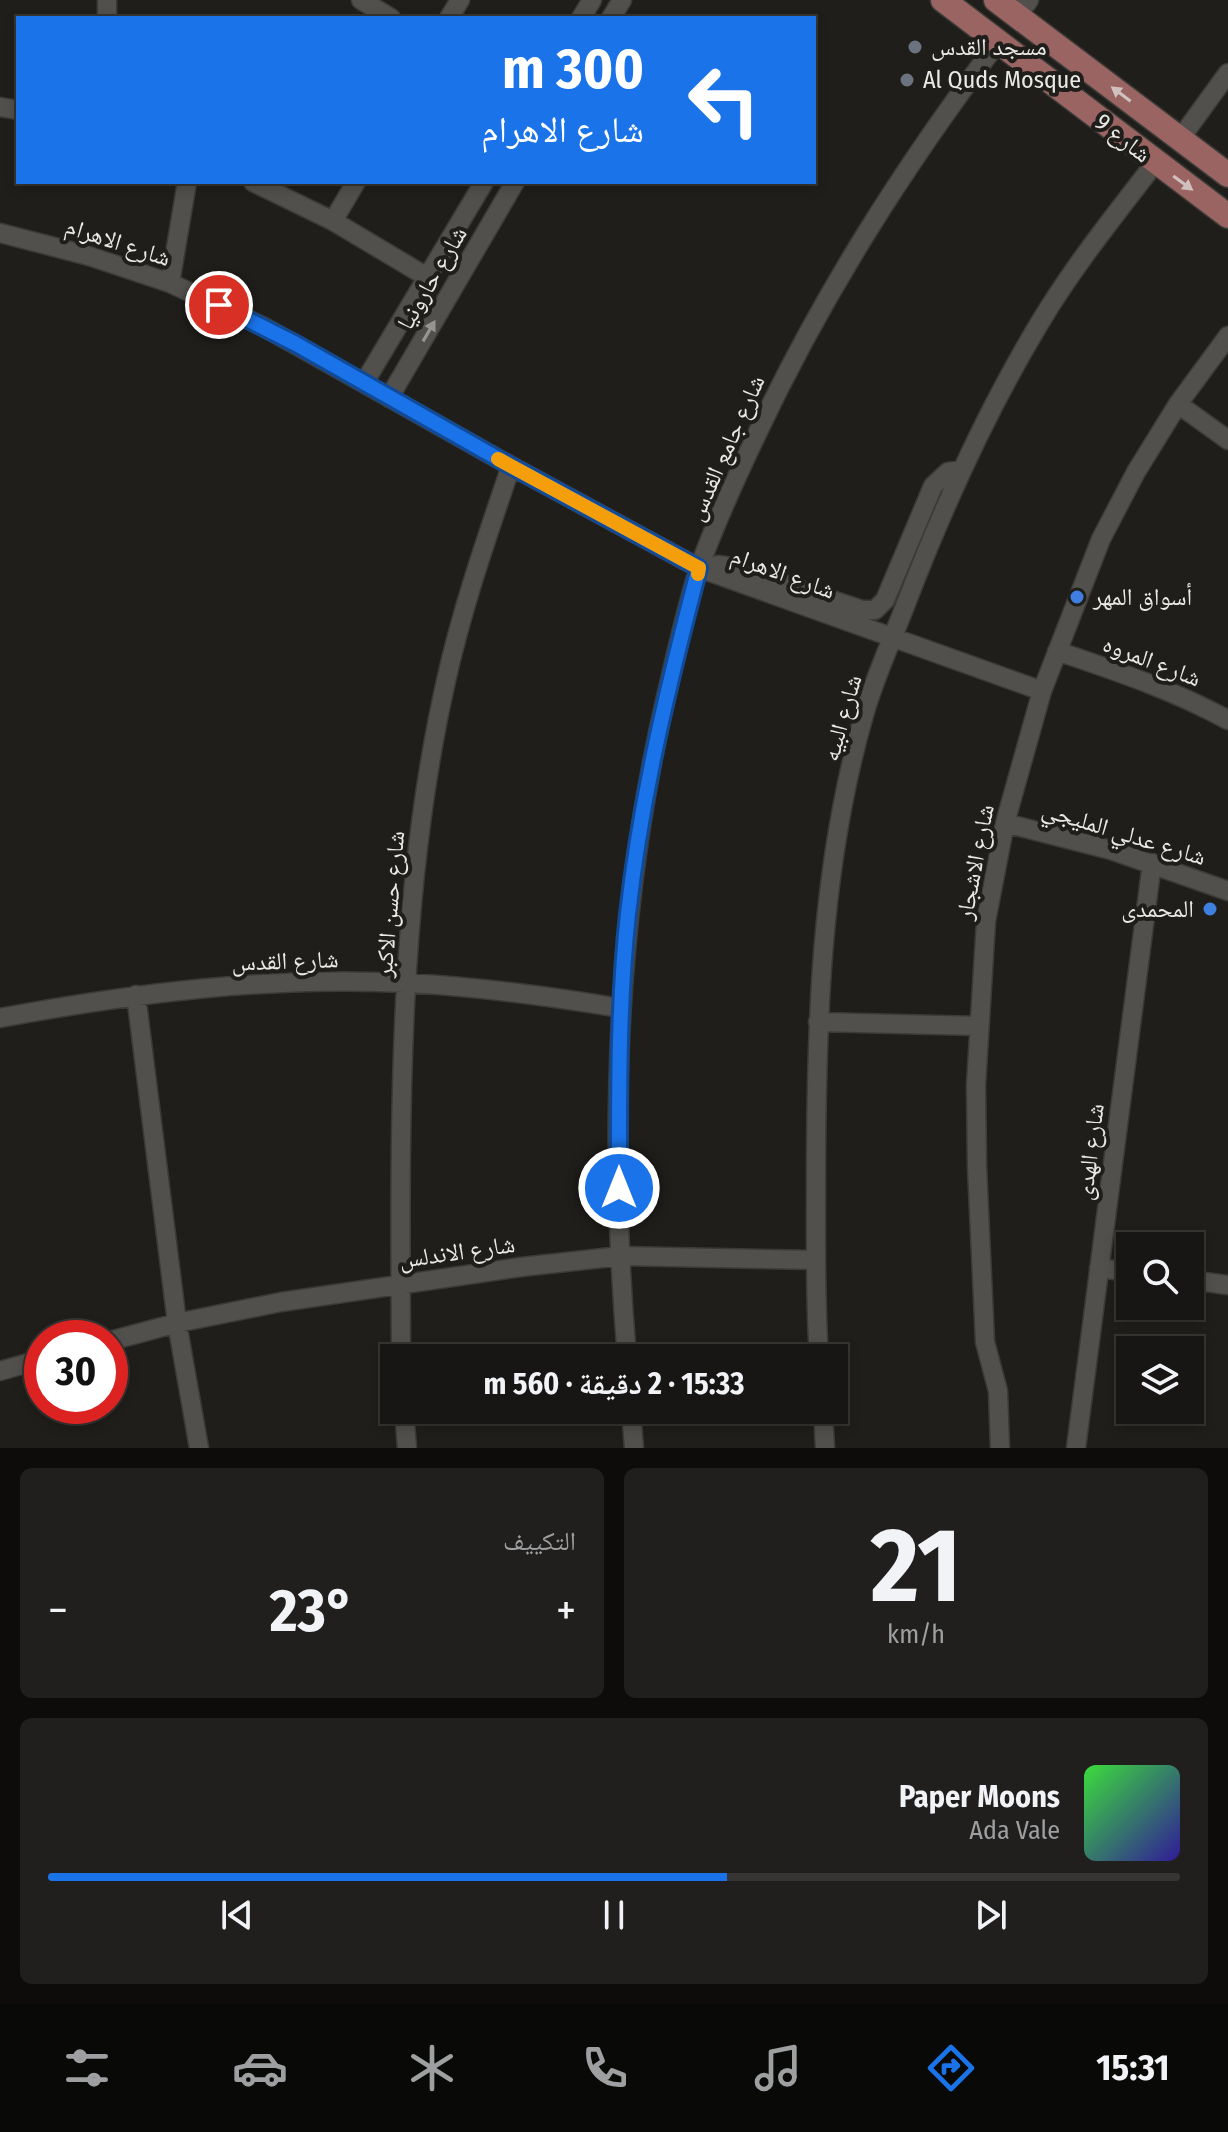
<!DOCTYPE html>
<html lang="ar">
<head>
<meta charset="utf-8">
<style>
  body { margin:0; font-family:"Fira Sans Condensed","Noto Naskh Arabic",sans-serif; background:#201f1d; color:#f1f3f6; direction:rtl; height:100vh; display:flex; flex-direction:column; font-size:30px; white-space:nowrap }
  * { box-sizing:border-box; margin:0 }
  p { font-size:26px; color:#9e9fa0 }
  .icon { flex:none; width:44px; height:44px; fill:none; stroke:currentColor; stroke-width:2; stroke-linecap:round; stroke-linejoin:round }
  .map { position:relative; height:1448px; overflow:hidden; direction:ltr }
  .side { display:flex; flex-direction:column; gap:20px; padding:20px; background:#0d0c0b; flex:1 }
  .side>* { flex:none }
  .guide { position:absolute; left:16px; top:16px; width:800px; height:168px; border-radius:0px; box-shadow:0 4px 12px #0003,0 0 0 2px #363534; direction:rtl; background:#1a73e8; color:#fff; overflow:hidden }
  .controls { position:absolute; left:1116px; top:1232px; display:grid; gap:16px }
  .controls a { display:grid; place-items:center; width:88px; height:88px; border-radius:0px; background:#171614; box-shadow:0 4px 12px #0003,0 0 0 2px #363534; font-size:40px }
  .speed { position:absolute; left:24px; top:1320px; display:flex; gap:16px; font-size:40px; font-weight:700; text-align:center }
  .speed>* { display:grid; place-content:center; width:104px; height:104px; border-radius:50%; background:#171614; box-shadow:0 4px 12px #0003,0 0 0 2px #363534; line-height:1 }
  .speed .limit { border:12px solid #d22; background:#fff; color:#111 }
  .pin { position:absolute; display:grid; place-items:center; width:68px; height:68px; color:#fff; margin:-34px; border:4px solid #fff; border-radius:50%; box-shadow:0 2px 8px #0007 }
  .me { position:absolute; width:88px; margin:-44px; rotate:0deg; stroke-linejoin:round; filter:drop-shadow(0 0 6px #0008) }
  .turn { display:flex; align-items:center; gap:28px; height:168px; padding:0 40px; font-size:36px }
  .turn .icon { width:104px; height:104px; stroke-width:2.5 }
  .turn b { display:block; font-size:56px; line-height:68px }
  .big { font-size:60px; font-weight:700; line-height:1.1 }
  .side .card { flex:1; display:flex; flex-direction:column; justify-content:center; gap:12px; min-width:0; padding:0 28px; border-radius:12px; background:#201f1d }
  .side .dial { align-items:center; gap:0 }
  .dial b { font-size:104px; line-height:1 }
  .song { display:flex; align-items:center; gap:24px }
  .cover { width:96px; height:96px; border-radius:12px; background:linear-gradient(135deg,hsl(120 70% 55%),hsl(250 70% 35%)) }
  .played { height:8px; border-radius:4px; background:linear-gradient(90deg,#1a73e8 60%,#363534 60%) }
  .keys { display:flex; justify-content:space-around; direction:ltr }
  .heat { display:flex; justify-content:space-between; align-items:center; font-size:44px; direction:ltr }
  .side .tiles { flex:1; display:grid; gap:20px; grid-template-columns:1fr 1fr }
  .card:last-child { grid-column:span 2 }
  .trip { position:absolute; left:380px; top:1344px; width:468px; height:80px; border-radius:0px; background:#171614; box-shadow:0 4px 12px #0003,0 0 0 2px #363534; font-weight:700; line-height:80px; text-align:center; direction:rtl }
  .tabs { display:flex; height:128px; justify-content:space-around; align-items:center; background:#090908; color:#9e9fa0 }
  .tabs .icon { width:56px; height:56px }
  .tabs .active { color:#1a73e8 }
  .tabs b { font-size:36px; color:#f1f3f6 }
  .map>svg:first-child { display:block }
</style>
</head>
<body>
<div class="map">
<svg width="1228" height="1448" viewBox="0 0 1228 1448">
  <rect width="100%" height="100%" fill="#1f1e1b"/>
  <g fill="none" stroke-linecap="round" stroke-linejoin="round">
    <defs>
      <path id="minor" d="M 107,0 L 107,18
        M 361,0 L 391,18
        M 1017,16 L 1029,0
        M 449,18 L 460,0
        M 581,18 L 592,0
        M 611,18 L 622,0
        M 0,107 L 18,110
        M 1180,139 L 1228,73
        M 253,182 L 333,221 L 427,277
        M 333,221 L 356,182
        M 0,233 L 89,256 L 170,283 L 264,327 L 511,466 L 699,568 L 1042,691
        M 170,283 L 187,182
        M 364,383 L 484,182
        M 389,398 L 515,182
        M 1178,404 L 1228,440
        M 718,565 L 733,567 L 862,610 L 875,610 L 885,600 L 933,486 L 948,472 L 962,470
        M 1057,651 C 1116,671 1173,690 1228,720
        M 1005,823 L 1111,850 L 1228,891
        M 136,995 L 177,1323 L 199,1448
        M 0,1018 C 134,993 271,976 407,983 C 479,987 549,996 620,1008
        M 818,1022 L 979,1026
        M 1099,1268 L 1130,1272
        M 1190,1280 L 1228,1285
        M 110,1341 L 177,1323 L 281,1302 L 521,1267 L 621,1256 L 816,1260
        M 401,1358 C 400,1133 396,902 446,681 C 462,608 487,537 511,466
        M 627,1358 C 608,1133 616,904 669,684 C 678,646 687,605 699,568 C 715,524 735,480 755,438 C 822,295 903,168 998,42
        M 819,1358 C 815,1300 816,1243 816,1185 C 816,1027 820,868 864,715 C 875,676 893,638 907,601 C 944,505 986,412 1039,324 C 1073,267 1115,215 1155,163
        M 0,1371 L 42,1359
        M 404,1410 L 407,1448
        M 631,1410 L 634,1448
        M 823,1410 L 825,1448
        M 1000,1448 L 998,1391 L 985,1342 L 977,1167 L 976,1085 L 986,921 L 1005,823 L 1042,691 L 1101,539 L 1136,472 L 1178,404 L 1228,336
        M 1076,1448 L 1152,863"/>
      <path id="major" d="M 943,0 L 1228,216
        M 996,0 L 1228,175"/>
    </defs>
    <!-- minor casing -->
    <use href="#minor" stroke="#3a3a37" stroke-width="21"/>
    <!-- major casing -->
    <use href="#major" stroke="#3a3a37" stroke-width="27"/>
    <!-- minor -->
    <use href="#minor" stroke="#51504c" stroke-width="18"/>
    <!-- major -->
    <use href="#major" stroke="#9a6462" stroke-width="24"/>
  </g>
  <!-- one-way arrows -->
  <defs><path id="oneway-solid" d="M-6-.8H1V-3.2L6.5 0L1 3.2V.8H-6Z" transform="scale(2)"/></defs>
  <g fill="#d1c1be">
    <use href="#oneway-solid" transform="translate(1121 94) rotate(-143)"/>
    <use href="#oneway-solid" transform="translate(1183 183) rotate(36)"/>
  </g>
  <use fill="#959591" href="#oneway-solid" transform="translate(429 331) rotate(-60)"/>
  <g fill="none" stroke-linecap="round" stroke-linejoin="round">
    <defs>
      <path id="route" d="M 219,305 L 296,344 L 511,466 L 699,568 C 669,682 641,796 628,914 C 618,1005 619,1097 619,1188"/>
    </defs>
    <!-- route casing -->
    <use href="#route" stroke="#114b97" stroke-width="20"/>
    <!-- route -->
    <use href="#route" stroke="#1a73e8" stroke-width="14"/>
    <!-- slow -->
    <path stroke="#f59e0b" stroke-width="14" d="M 498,459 L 699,568 L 698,574"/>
  </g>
  <!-- markers -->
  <g fill="#6b7280" stroke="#1f1e1b" stroke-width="3">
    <circle cx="915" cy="47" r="8"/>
    <circle cx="907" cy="80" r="8"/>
  </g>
  <g fill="#3f7fe0" stroke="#1f1e1b" stroke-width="3">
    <circle cx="1077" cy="597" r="8"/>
    <circle cx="1210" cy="909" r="8"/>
  </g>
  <g text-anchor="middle" stroke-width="8" stroke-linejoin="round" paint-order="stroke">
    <!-- poi labels -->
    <g font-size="24" fill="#e9e9e6" stroke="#1f1e1b" text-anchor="start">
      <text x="931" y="55">مسجد القدس</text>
      <text x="923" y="88">Al Quds Mosque</text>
      <text x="1093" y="605">أسواق المهر</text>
      <text x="1194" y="917" text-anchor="end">المحمدى</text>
    </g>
    <!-- street labels -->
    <g font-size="24" fill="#e9e9e6" stroke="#1f1e1b">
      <text transform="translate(1123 138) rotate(38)" y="8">شارع 9</text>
      <text transform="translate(118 242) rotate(18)" y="8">شارع الاهرام</text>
      <text transform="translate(432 278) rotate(-60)" y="8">شارع حارونيا</text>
      <text transform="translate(726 448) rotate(-66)" y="8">شارع جامع القدس</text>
      <text transform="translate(783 573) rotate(20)" y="8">شارع الاهرام</text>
      <text transform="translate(1152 661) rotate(21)" y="8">شارع المروه</text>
      <text transform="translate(842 718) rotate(-74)" y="8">شارع البيه</text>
      <text transform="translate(1124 833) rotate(17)" y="8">شارع عدلي المليجي</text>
      <text transform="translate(975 862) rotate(-79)" y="8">شارع الاشجار</text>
      <text transform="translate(390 904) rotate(-85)" y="8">شارع حسن الاكبر</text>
      <text transform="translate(285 961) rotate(-2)" y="8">شارع القدس</text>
      <text transform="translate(1090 1152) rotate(-83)" y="8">شارع الهدى</text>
      <text transform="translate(457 1252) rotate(-8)" y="8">شارع الاندلس</text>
    </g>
  </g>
</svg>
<div class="controls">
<a><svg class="icon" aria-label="search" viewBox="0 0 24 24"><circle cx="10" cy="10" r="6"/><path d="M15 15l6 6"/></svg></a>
<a><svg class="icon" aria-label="layers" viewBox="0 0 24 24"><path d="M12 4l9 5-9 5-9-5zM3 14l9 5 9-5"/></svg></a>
</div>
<div class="speed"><div class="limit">30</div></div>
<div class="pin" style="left:219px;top:305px;background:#d93025"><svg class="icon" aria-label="arrive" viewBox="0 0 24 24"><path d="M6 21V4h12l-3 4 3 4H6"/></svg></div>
<svg class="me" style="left:619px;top:1188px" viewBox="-20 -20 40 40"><circle r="17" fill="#1a73e8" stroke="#fff" stroke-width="3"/><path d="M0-11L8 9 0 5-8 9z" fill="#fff"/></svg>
<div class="trip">15:33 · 2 دقيقة · 560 m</div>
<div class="guide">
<div class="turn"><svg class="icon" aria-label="left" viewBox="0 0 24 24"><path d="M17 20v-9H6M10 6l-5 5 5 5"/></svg><div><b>300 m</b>شارع الاهرام</div></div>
</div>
</div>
<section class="side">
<div class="tiles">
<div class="card dial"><b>21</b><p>km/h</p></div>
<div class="card"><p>التكييف</p>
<div class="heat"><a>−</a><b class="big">23°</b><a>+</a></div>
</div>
<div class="card">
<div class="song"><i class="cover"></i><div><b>Paper Moons</b><p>Ada Vale</p></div></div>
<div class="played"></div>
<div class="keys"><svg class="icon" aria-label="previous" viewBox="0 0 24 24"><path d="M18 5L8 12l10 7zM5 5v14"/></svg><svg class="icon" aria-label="pause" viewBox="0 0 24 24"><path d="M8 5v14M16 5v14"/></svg><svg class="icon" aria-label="next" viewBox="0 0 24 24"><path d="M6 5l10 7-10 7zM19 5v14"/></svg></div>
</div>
</div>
</section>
<nav class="tabs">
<b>15:31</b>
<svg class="icon active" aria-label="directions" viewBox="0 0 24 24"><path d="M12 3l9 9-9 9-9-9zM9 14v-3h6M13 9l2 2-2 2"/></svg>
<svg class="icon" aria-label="music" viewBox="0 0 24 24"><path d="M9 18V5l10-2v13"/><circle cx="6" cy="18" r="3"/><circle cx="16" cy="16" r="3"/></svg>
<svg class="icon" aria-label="phone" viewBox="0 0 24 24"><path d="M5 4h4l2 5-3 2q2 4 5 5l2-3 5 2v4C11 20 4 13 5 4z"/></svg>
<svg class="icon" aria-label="climate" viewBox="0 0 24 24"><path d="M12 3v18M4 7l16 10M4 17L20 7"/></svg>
<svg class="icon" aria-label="car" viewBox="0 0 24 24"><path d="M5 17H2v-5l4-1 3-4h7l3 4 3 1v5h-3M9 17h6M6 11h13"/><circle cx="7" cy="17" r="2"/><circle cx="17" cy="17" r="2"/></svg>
<svg class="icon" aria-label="filters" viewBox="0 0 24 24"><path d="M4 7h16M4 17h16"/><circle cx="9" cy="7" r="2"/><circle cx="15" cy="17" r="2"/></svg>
</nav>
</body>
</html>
